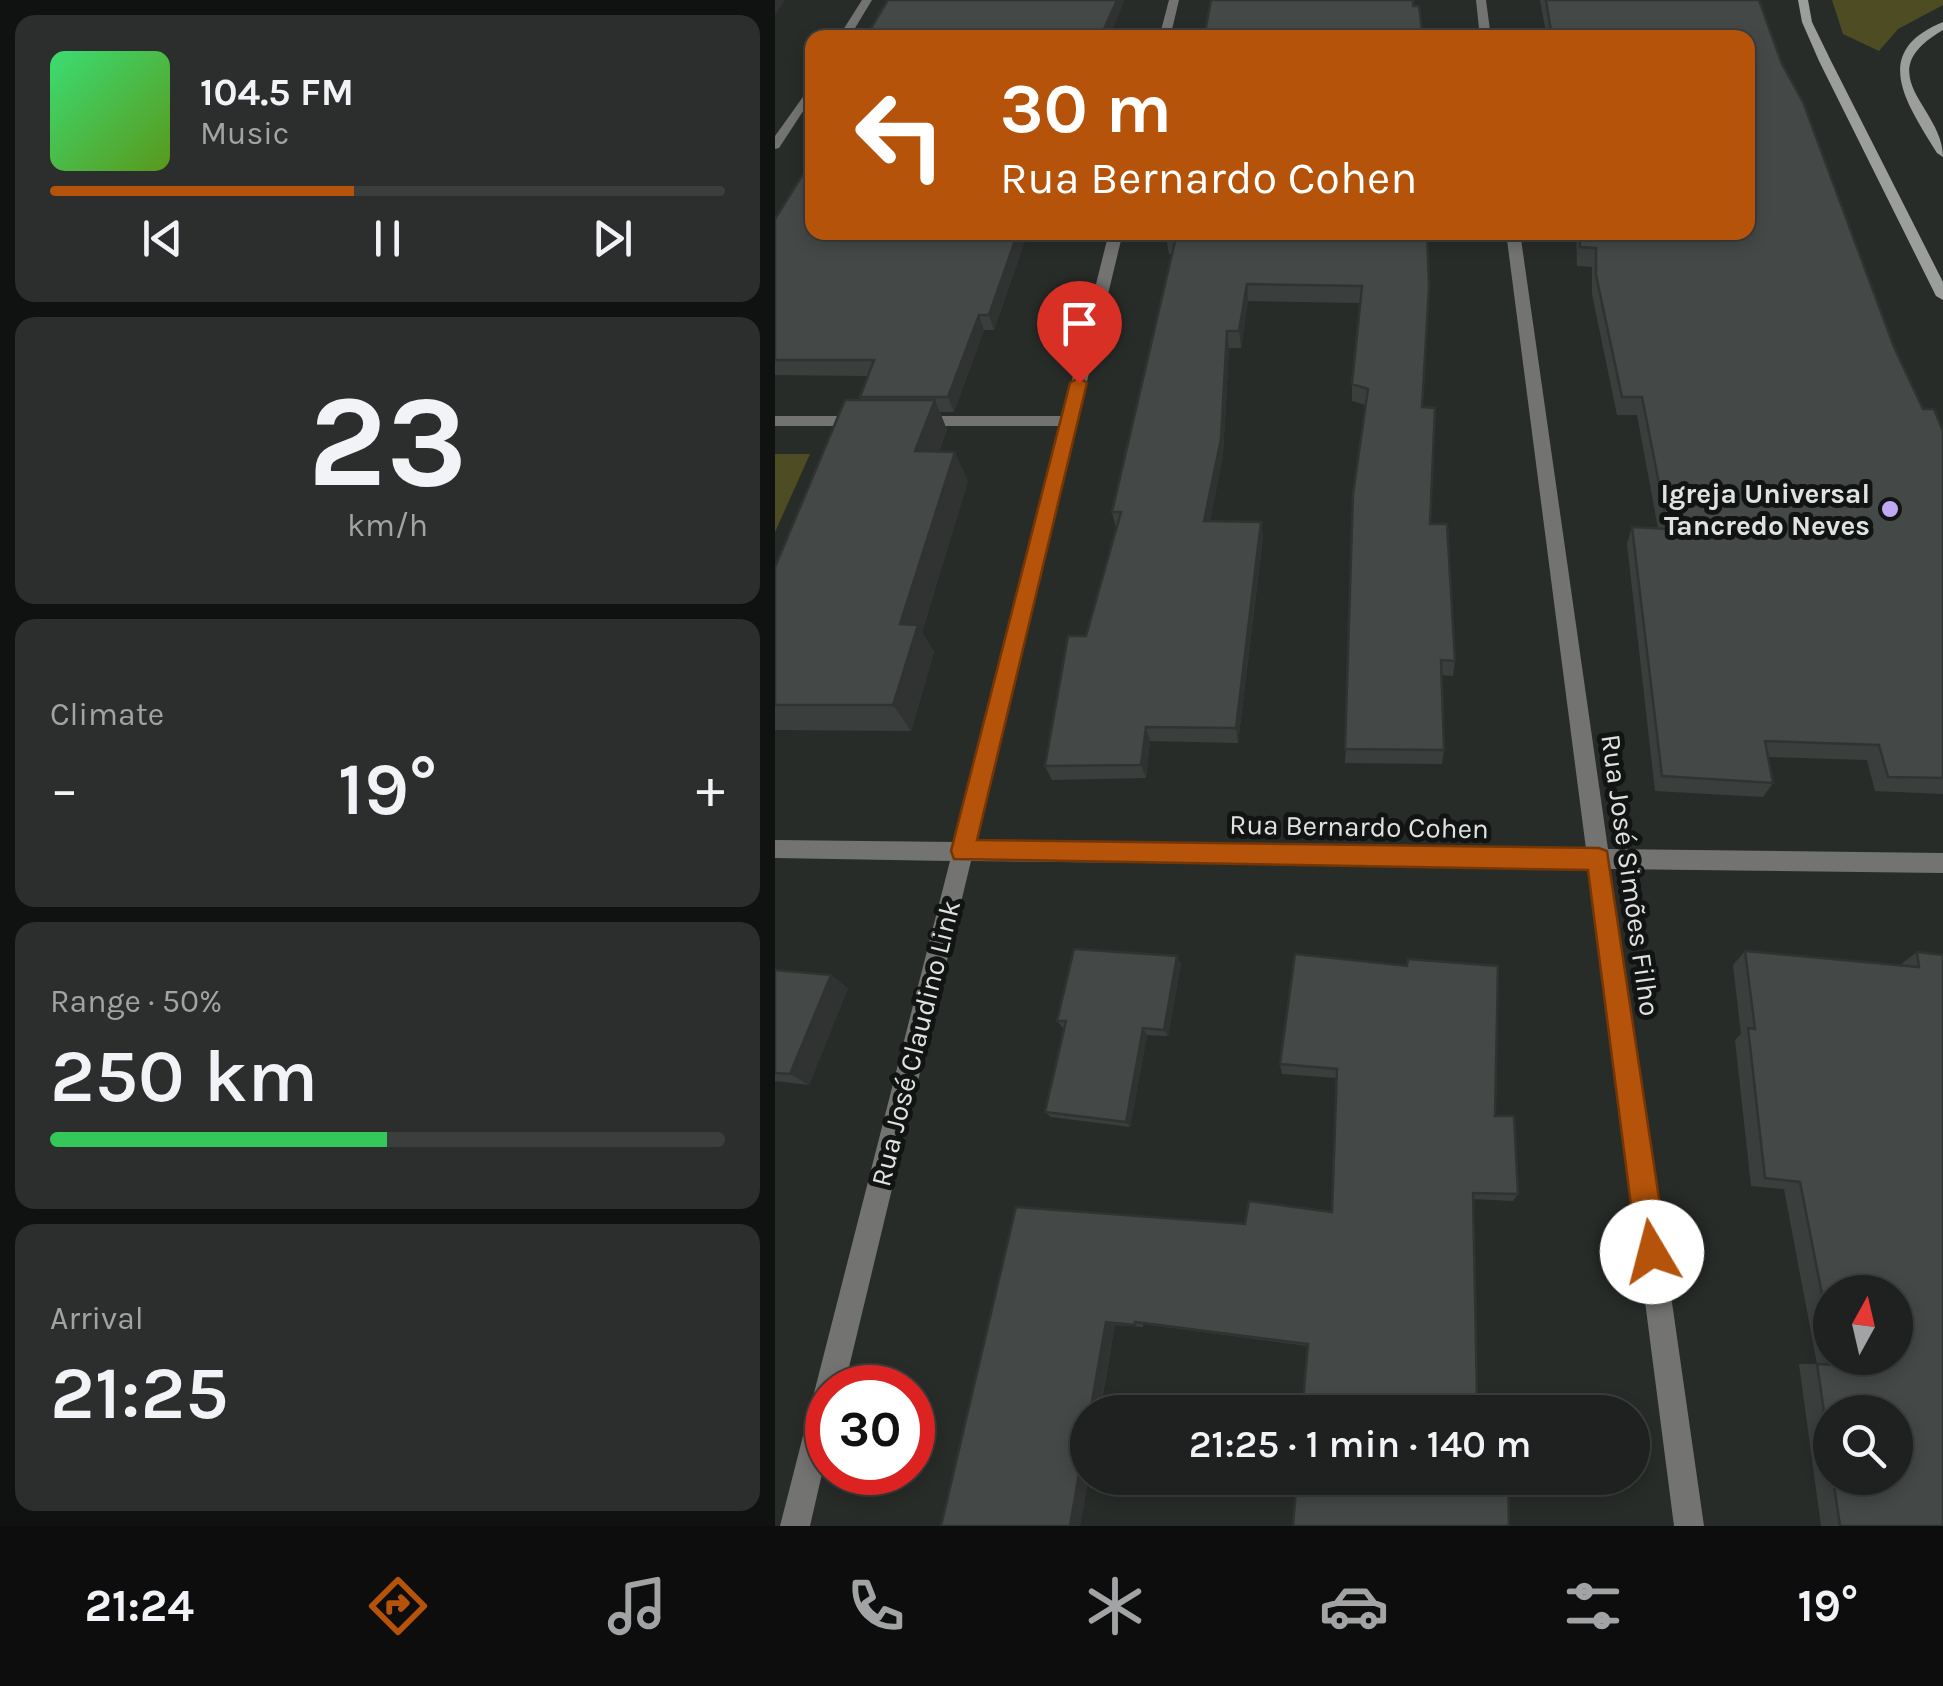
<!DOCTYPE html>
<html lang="en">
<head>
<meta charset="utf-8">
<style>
  body { margin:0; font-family:Karla,sans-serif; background:#2b2e2c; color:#f1f3f6; height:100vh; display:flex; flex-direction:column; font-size:38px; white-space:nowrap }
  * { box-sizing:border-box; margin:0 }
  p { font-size:32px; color:#a1a3a4 }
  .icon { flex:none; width:55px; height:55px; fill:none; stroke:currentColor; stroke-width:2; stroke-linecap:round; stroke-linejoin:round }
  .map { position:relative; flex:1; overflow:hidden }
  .drawer { display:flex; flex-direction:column; gap:15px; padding:15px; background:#101211; width:775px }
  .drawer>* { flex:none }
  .top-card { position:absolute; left:30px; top:30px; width:950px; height:210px; border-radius:20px; box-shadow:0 5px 15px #0003,0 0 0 2px #3c3e3d; background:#b45309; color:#fff; overflow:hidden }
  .needle { width:65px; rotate:8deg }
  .buttons { position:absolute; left:1038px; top:1275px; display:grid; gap:20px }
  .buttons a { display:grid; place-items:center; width:100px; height:100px; border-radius:50%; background:#1e211f; box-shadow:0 5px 15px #0003,0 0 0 2px #3c3e3d; font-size:50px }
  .speed { position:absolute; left:30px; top:1365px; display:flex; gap:20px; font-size:50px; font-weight:700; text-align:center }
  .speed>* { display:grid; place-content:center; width:130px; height:130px; border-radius:50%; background:#1e211f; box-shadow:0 5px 15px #0003,0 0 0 2px #3c3e3d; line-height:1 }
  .speed .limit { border:15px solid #d22; background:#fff; color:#111 }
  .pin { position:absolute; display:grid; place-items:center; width:85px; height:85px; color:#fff; margin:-102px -42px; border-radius:50% 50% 50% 0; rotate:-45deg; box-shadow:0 0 10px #0007 }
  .pin .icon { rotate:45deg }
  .me { position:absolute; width:110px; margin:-55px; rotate:352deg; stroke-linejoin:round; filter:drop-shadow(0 0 8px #0008) }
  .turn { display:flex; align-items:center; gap:35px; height:210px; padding:0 30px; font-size:45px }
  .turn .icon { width:130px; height:130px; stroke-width:2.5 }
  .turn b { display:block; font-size:70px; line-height:85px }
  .big { font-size:75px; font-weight:600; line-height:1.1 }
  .drawer .widget { flex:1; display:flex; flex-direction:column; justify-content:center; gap:15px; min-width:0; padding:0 35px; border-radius:20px; background:#2b2e2c }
  .drawer .dial { align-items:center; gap:0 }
  .dial b { font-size:130px; line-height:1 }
  .song { display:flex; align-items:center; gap:30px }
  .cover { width:120px; height:120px; border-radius:15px; background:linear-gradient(135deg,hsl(140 70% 55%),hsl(90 70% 35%)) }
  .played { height:10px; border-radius:5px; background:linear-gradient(90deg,#b45309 45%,#3c3e3d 45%) }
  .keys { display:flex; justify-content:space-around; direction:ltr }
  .heat { display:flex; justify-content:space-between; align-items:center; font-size:55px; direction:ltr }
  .charge { height:15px; border-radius:8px; background:linear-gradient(90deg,#34c759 50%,#3c3e3d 0) }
  .trip { position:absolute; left:295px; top:1395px; width:580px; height:100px; border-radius:50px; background:#1e211f; box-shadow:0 5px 15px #0003,0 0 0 2px #3c3e3d; font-weight:600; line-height:100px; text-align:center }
  .dock { display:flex; height:160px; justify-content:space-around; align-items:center; background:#0c0d0c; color:#a1a3a4 }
  .dock .icon { width:70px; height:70px }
  .dock .selected { color:#b45309 }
  .dock b { font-size:45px; color:#f1f3f6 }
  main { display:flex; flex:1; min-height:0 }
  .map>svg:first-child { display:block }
</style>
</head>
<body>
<main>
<section class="drawer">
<div class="widget">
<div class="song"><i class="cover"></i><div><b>104.5 FM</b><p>Music</p></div></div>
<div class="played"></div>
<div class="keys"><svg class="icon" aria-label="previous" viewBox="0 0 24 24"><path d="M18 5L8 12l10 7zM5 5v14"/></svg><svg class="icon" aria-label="pause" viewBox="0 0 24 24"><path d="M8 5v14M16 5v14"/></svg><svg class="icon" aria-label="next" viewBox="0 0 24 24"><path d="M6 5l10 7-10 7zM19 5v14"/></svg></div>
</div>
<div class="widget dial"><b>23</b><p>km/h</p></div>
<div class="widget"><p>Climate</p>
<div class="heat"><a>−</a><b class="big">19°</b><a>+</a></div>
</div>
<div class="widget"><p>Range · 50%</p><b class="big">250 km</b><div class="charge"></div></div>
<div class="widget"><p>Arrival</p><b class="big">21:25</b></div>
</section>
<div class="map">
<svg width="1168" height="1526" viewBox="0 0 1168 1526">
  <rect width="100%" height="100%" fill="#282c29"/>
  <!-- green -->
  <path fill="#4e4c22" d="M 1057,0 L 1168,0 L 1168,5 L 1123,29 L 1104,51 L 1068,34 Z
    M 0,454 L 35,454 L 0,532 Z"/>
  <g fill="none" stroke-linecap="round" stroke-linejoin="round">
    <!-- street -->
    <path fill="#737472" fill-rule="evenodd" d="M 87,0 L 97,0 L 74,38 L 63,38 Z
      M 394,0 L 404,0 L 395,38 L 384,38 Z
      M 701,0 L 711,0 L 716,38 L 705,38 Z
      M 38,83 L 38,96 L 4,148 L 0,149 L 0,136 Z
      M 334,232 L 348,232 L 201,842 L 811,849 L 731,232 L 745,232 L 833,849 L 1168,853 L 1168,873 L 835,869 L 929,1526 L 899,1526 L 814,868 L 196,861 L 69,1388 L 52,1388 L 52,1452 L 35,1526 L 5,1526 L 175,861 L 0,858 L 0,840 L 180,842 L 285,426 L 141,426 L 133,421 L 141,416 L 288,416 Z
      M 0,416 L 87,416 L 95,421 L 87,426 L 0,426 Z"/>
    <!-- secondary -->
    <path fill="#9c9e9b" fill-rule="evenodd" d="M 1023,0 L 1033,0 L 1037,22 L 1056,61 L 1168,282 L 1168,300 L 1161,296 L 1044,61 L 1027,22 Z
      M 1168,22 L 1168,30 C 1092,74 1168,107 1168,157 L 1162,153 C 1132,104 1094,52 1168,22 Z"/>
  </g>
  <!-- wall -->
  <path fill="#3a3f3e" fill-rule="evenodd" d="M 765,0 L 984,0 L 1007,64 L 1119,347 L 1148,409 L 1168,431 L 1168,794 L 1100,791 L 1092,760 L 993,757 L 998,783 L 988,797 L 880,791 L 852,544 L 857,527 L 883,528 L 862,415 L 842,415 L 817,294 L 817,267 L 802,266 L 801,232 L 972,232 L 972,38 L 772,38 Z
    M 0,219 L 38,232 L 253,232 L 219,330 L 209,330 L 179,412 L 165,412 L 172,430 L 164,451 L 193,481 L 147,632 L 159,652 L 136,731 L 0,730 L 0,567 L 86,400 L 85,397 L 93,376 L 0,375 Z
    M 652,232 L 647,407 L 655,524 L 680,661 L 678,676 L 667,675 L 669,750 L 667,764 L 570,763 L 591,405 L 577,401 L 577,384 L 585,303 L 473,301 L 466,348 L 454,348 L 448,455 L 435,521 L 486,522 L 488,538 L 463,743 L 375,741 L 371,778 L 277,780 L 270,766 L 311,636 L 341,528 L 337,512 L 397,254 L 394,254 L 391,237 Z
    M 970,951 L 1125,965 L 1142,952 L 1168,955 L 1168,1526 L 1046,1526 L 1024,1364 L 1042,1364 L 1009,1189 L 976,1186 L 960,1040 L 966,1034 L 958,965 ZM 1055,1292 L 1120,1358 L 1055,1358 ZM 1055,1412 L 1120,1478 L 1055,1478 Z
    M 520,954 L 720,1116 L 743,1194 L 738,1201 L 698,1199 L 702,1398 L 733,1412 L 533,1346 L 368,1324 L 368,1327 L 340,1325 L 305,1526 L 166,1526 L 241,1207 L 470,1224 L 557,1212 L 562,1078 L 507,1074 L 505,1064 Z
    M 406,963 L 393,1036 L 372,1035 L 355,1127 L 276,1117 L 270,1112 L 289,1027 L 287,1027 L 282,1021 Z
    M 0,970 L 73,988 L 34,1085 L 0,1081 Z"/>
  <!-- shaded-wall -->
  <path fill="#303332" d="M 0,0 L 10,0 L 0,15 Z
    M 342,0 L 350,0 L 334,38 L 325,38 Z
    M 243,232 L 253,232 L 219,330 L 214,315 Z
    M 472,284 L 473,301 L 466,348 L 464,331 Z
    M 204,315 L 209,330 L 179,412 L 173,397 Z
    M 452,331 L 454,348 L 448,455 L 432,538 L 429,521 Z
    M 160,400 L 172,430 L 154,481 L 140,451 Z
    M 180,452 L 193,481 L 147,632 L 159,652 L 136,731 L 118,705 L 125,624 Z
    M 486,522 L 488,538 L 463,743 L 461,728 Z
    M 371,727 L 375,741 L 371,778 L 366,765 Z
    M 402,956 L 406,963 L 393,1036 L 389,1030 Z
    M 56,975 L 73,988 L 34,1085 L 15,1074 Z
    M 368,1028 L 372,1035 L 355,1127 L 351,1122 Z
    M 331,1322 L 340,1325 L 324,1412 L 315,1412 Z
    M 312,1427 L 313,1478 L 305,1526 L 295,1526 Z"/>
  <!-- building -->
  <path fill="#444948" stroke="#303332" stroke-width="2.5" d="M 113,0 L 342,0 L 325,38 L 90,38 Z
    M 436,0 L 638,0 L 638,6 L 644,6 L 648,38 L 429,38 Z
    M 771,0 L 984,0 L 1007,64 L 1028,102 L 1119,347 L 1148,409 L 1159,409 L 1168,431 L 1168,778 L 1113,777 L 1104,745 L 990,741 L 998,783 L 887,776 L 857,527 L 893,529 L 867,397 L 847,397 L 821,275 L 821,248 L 805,247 L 805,232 L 972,232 L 972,38 L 777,38 Z
    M 38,158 L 38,232 L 243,232 L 214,315 L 204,315 L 173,397 L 85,397 L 99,360 L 0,360 L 0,219 Z
    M 392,232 L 652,232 L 654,287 L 647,407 L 660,408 L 655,524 L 672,524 L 680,661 L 666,660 L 669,750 L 570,749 L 578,494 L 593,389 L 577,384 L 587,286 L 472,284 L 464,331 L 452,331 L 446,439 L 429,521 L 486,522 L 461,728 L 371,727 L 366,765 L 270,766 L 293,636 L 311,636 L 346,512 L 337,512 L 401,237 L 391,237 Z
    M 70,400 L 160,400 L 140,451 L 180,452 L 125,624 L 143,625 L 118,705 L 0,705 L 0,567 Z
    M 299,949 L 402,956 L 389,1030 L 368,1028 L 351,1122 L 270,1112 L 291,1021 L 282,1021 Z
    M 970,951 L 1144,967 L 1142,952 L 1168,955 L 1168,1526 L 1065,1526 L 1058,1478 L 1120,1478 L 1120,1412 L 1055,1412 L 1055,1453 L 1042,1364 L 1061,1365 L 1059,1358 L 1120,1358 L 1120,1292 L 1055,1292 L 1055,1335 L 1025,1182 L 990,1178 L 973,1028 L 980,1029 Z
    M 520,954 L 632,966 L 633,959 L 723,966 L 720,1116 L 739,1116 L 743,1194 L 698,1193 L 702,1398 L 733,1401 L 733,1412 L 527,1412 L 533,1344 L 360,1322 L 360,1325 L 331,1322 L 315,1412 L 312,1412 L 312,1427 L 295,1526 L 166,1526 L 241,1207 L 470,1224 L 474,1201 L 557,1212 L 562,1069 L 505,1064 Z
    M 0,970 L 56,975 L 15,1074 L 0,1073 Z
    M 522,1478 L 733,1478 L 734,1526 L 518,1526 Z"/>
  <!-- route -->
  <path fill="#b45309" stroke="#753606" stroke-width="2.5" d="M 304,377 L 312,383 L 202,840 L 824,848 L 832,851 L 892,1252 L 888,1262 L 877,1266 L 866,1262 L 862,1252 L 813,870 L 179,859 L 176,851 L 295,383 Z"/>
  <!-- markers -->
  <circle fill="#c0a8f4" stroke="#121413" stroke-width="4" cx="1115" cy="509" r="10"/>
  <g text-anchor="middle" stroke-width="10" stroke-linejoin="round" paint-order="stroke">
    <!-- poi labels -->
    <g font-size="28" font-weight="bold" fill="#dfe2e0" stroke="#121413" text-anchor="end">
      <text x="1095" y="503">Igreja Universal<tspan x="1095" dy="32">Tancredo Neves</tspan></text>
    </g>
    <!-- street labels -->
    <g font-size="28" fill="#dfe2e0" stroke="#121413">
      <text transform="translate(584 826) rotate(1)" y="10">Rua Bernardo Cohen</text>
      <text transform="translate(856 875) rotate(82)" y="10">Rua José Simões Filho</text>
      <text transform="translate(140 1043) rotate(-76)" y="10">Rua José Claudino Link</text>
    </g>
  </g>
</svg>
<div class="buttons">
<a><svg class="needle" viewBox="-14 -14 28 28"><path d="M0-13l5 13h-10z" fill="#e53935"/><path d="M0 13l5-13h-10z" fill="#a1a3a4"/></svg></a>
<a><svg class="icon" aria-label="search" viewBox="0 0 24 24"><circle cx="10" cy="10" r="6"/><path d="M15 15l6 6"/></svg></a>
</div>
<div class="speed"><div class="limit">30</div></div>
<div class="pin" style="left:304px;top:383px;background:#d93025"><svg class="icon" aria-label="arrive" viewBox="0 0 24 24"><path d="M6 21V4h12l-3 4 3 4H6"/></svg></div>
<svg class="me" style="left:877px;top:1252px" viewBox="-20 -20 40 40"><circle r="19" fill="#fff"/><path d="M0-13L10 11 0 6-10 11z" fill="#b45309"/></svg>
<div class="trip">21:25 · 1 min · 140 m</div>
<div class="top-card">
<div class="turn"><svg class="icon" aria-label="left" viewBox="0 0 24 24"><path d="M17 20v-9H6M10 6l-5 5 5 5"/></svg><div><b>30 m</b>Rua Bernardo Cohen</div></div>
</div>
</div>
</main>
<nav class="dock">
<b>21:24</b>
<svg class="icon selected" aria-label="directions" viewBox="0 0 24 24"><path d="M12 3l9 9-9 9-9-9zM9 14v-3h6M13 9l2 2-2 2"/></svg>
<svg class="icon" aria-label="music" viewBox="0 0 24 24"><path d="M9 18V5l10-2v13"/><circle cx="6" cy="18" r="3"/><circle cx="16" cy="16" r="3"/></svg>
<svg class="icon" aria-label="phone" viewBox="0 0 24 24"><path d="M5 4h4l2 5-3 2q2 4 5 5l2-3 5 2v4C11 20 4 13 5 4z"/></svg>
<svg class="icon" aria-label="climate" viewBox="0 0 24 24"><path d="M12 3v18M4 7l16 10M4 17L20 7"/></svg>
<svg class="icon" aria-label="car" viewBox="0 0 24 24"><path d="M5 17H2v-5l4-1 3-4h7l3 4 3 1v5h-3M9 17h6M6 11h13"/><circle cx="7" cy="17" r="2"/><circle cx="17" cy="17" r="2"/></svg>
<svg class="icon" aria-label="filters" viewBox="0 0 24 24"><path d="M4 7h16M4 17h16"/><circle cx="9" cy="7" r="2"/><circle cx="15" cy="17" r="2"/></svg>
<b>19°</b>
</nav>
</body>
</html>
